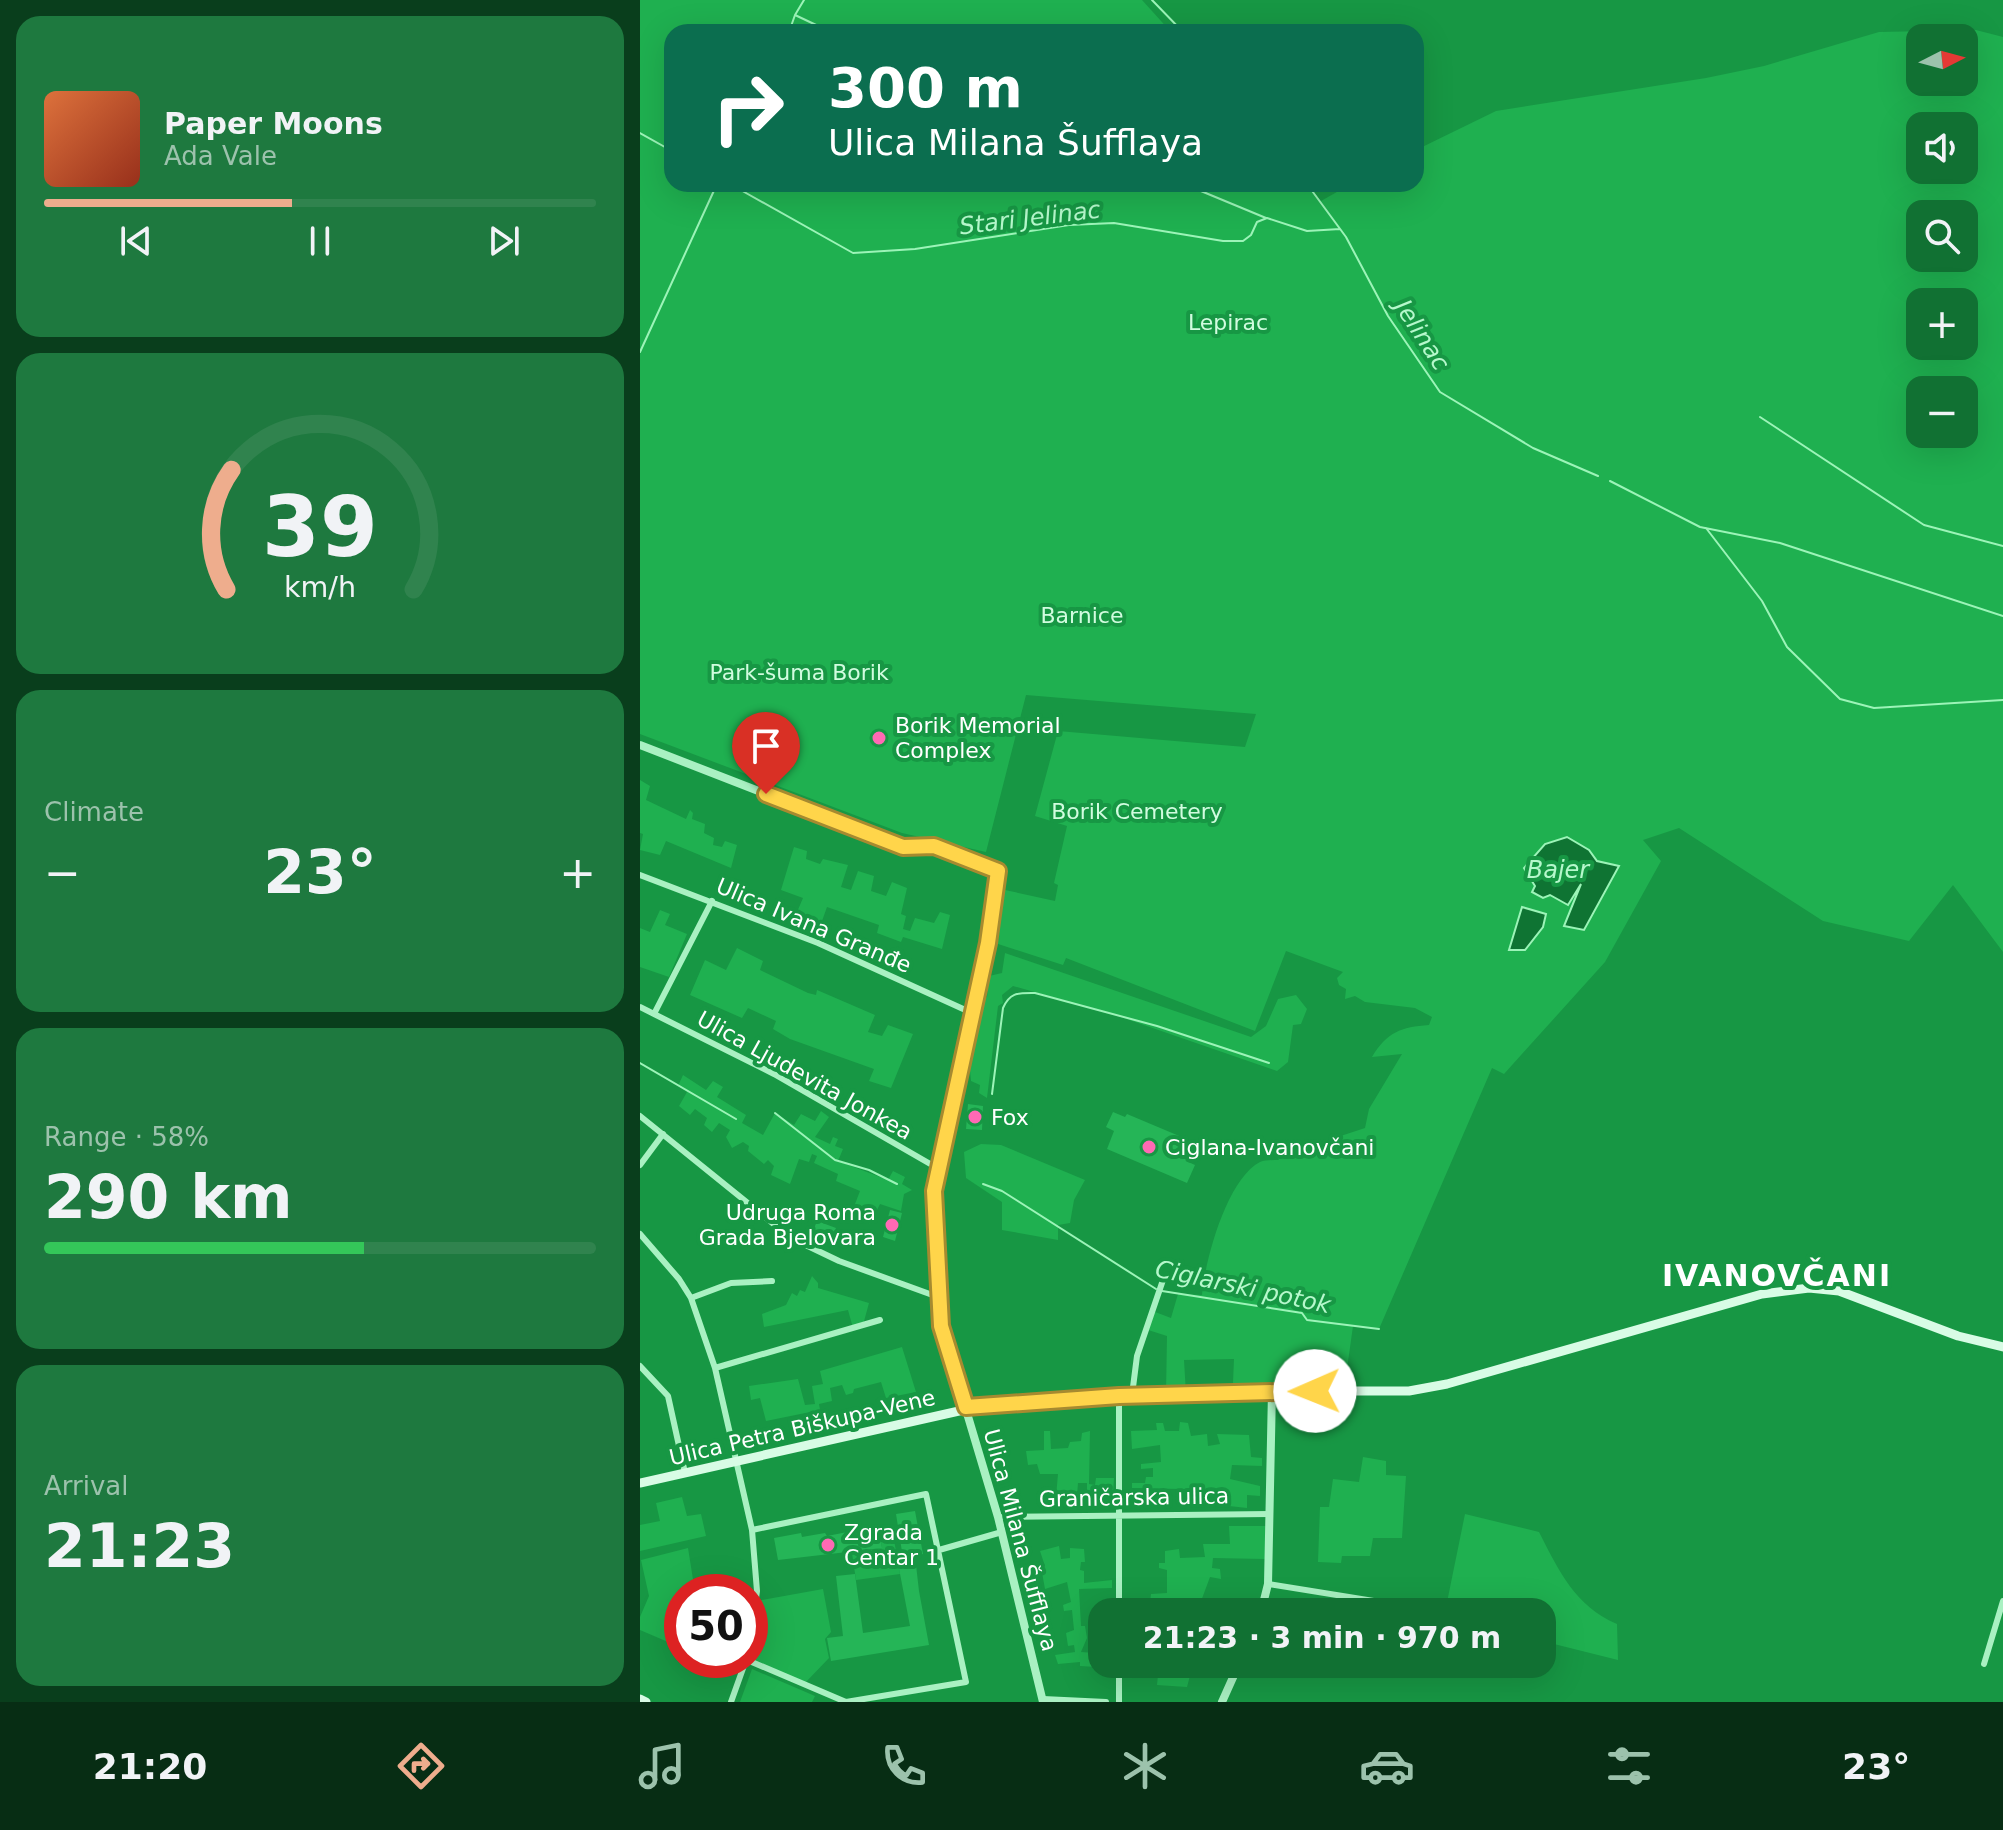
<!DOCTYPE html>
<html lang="en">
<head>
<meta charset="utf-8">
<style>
  body { margin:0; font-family:"DejaVu Sans",sans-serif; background:#1e793f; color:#f1f3f6; height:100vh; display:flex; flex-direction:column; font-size:30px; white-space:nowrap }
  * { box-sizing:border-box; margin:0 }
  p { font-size:26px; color:#9cc2ac }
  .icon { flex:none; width:44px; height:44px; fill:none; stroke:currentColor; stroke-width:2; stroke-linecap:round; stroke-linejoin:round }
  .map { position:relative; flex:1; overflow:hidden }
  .sheet { display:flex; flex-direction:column; gap:16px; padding:16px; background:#093e1c; width:640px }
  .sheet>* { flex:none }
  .banner { position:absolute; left:24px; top:24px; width:760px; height:168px; border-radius:24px; box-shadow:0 8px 32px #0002; background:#0b6e4f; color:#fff; overflow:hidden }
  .needle { width:52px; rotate:84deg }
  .tools { position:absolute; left:1266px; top:24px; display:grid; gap:16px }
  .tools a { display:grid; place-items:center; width:72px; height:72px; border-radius:16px; background:#117133; box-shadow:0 8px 32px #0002; font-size:40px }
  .speed { position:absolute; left:24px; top:1574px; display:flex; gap:16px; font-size:40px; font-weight:700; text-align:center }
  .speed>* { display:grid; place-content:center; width:104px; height:104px; border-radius:50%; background:#117133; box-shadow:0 8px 32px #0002; line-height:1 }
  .speed .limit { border:12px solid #d22; background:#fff; color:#111 }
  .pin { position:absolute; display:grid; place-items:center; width:68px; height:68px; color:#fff; margin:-82px -34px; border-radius:50% 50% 50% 0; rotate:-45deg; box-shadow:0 0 8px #0007 }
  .pin .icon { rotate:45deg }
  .me { position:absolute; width:88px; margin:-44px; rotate:269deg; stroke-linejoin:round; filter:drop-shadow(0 0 6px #0008) }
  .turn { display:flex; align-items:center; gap:28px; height:168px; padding:0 32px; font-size:36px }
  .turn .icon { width:104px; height:104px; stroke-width:2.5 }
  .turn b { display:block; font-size:56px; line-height:68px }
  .big { font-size:60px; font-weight:700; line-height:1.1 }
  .sheet .card { flex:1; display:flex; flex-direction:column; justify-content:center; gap:12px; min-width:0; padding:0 28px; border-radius:24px; background:#1e793f }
  .sheet .dial { align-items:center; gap:0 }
  .dial svg { height:208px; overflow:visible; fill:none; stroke:#30834e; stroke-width:7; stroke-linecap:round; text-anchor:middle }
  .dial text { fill:#f1f3f6; stroke:none }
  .song { display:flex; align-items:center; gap:24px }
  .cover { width:96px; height:96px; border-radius:12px; background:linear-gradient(135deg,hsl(20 70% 55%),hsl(10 70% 35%)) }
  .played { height:8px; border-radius:4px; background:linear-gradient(90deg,#eead8d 45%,#30834e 45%) }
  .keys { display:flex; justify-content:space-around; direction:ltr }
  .heat { display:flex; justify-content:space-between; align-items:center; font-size:44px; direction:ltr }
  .charge { height:12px; border-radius:6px; background:linear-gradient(90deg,#34c759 58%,#30834e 0) }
  .trip { position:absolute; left:448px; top:1598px; width:468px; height:80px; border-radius:24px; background:#117133; box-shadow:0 8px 32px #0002; font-weight:700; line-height:80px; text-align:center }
  .tabs { display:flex; height:128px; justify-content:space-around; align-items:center; background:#072d14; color:#9cc2ac }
  .tabs .icon { width:56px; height:56px }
  .tabs .selected { color:#eead8d }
  .tabs b { font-size:36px; color:#f1f3f6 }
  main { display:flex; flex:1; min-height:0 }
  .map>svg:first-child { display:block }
</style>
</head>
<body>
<main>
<section class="sheet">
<div class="card">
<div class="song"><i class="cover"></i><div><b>Paper Moons</b><p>Ada Vale</p></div></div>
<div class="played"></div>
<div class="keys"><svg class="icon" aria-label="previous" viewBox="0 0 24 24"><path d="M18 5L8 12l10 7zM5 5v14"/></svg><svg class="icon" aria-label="pause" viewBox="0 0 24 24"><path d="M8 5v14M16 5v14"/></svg><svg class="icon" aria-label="next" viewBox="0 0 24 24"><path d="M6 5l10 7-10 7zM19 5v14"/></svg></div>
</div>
<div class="card dial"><svg viewBox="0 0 100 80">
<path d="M14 69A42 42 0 1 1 86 69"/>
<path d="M14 69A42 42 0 0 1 16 23" stroke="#eead8d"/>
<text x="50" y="56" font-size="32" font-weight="700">39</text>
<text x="50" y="72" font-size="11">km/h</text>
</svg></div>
<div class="card"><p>Climate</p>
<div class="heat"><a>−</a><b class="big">23°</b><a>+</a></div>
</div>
<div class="card"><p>Range · 58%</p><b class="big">290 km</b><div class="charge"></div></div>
<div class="card"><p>Arrival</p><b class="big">21:23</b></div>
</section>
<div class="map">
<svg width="1363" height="1702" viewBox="0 0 1363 1702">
  <rect width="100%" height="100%" fill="#179744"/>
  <!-- green -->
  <path fill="#1fb050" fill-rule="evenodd" d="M 0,0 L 502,0 L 531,32 L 32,32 L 32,184 L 667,184 L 681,201 L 711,184 L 776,184 L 776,150 L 856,111 L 1066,78 L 1124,66 L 1239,32 L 1336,30 L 1363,37 L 1363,952 L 1313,885 L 1269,941 L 1183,921 L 1039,828 L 1003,840 L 1021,861 L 965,962 L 864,1074 L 852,1068 L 739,1329 L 713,1326 L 705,1383 L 593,1383 L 594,1359 L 544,1360 L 546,1394 L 526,1394 L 527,1336 L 505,1329 L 510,1310 L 531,1318 L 538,1294 L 562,1295 C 565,1260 587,1179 620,1162 C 625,1160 633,1160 639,1160 L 637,1157 L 656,1146 L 661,1149 L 725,1128 L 729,1109 L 762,1054 L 732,1057 C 747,1032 761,1027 789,1025 L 792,1017 L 775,1008 L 725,1002 L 715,996 L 705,999 L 706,989 L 699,985 L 697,978 L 703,972 L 646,951 L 615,1031 L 426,958 L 423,965 L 352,942 L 365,890 L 415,901 L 418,885 L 414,883 L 427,826 L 395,816 L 418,731 L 605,747 L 616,714 L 386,695 L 346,852 L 262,833 L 0,734 ZM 1280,38 L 1324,38 L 1324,82 L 1280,82 ZM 1280,126 L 1324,126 L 1324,170 L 1280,170 ZM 1280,214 L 1324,214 L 1324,258 L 1280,258 ZM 1280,302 L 1324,302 L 1324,346 L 1280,346 ZM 1280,390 L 1324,390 L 1324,434 L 1280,434 Z
    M 0,780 L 10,786 L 6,800 L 46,819 L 50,810 L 53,813 L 52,819 L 65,824 L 64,833 L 74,838 L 73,845 L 82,847 L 85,841 L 97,845 L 91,868 L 26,841 L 20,855 L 0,850 L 3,834 L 0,833 Z
    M 154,847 L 167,851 L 166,859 L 180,864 L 183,859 L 208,865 L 201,887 L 211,890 L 218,871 L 234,876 L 231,891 L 246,896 L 252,882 L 267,888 L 261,914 L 266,916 L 263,929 L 270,931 L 275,918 L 294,923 L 300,912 L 310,915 L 302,949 L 263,937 L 261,942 L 237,933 L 239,925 L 187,907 L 177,935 L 151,926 L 163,898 L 141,890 Z
    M 20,910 L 30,914 L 25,925 L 47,934 L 29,977 L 0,967 L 0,928 L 10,932 Z
    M 97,948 L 123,961 L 120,970 L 168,993 L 176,995 L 177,990 L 235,1015 L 228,1032 L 242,1036 L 248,1025 L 273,1034 L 251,1088 L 229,1081 L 234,1069 L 150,1039 L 133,1029 L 136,1021 L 108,1008 L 102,1018 L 50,995 L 65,960 L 86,970 Z
    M 365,953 L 611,1037 L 626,1026 L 638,999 L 656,995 L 667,1009 L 661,1024 L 653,1025 L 648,1062 L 637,1071 L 475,1015 L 373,986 L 362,995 L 363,1003 L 358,1006 L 347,1098 L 339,1093 L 340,1085 L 331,1081 L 329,1060 L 339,1002 L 347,997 L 349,976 L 362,973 Z
    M 43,1075 L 66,1090 L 73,1081 L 83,1087 L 77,1097 L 106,1115 L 102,1123 L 123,1135 L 135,1113 L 154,1125 L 161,1114 L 175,1121 L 181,1111 L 189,1117 L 175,1137 L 190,1144 L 193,1137 L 198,1139 L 195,1146 L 203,1149 L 198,1161 L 248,1180 L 253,1171 L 265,1177 L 262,1184 L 272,1190 L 264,1194 L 261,1211 L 240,1204 L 230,1224 L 210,1217 L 220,1191 L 196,1181 L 198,1174 L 174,1163 L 177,1156 L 172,1154 L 169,1162 L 159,1159 L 150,1184 L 131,1175 L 134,1166 L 128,1160 L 124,1164 L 108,1151 L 109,1146 L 103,1142 L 92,1148 L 86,1137 L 90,1130 L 79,1123 L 72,1132 L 64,1125 L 67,1118 L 55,1109 L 50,1115 L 39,1106 L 47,1092 L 38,1086 Z
    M 341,1144 L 361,1145 L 445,1180 L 434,1200 L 430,1223 L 418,1225 L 418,1240 L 362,1230 L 362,1202 L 326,1178 L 324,1152 Z
    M 172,1276 L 178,1283 L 178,1288 L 229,1303 L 223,1325 L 213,1328 L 208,1310 L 124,1327 L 122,1314 L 146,1305 L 152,1293 L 157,1296 L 160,1290 L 165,1292 Z
    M 262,1347 L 276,1392 L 246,1398 L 241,1382 L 214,1389 L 213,1393 L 206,1395 L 202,1385 L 190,1388 L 192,1401 L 179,1404 L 180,1410 L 126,1421 L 120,1398 L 111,1400 L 109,1386 L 158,1379 L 165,1405 L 175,1404 L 172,1386 L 183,1384 L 180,1371 Z
    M 540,1422 L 548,1423 L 551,1436 L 567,1434 L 568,1446 L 580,1444 L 577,1434 L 609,1435 L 611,1457 L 622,1458 L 622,1466 L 592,1465 L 590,1479 L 620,1486 L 620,1496 L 607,1495 L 607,1508 L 589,1506 L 589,1490 L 492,1488 L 492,1483 L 505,1483 L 506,1477 L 513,1477 L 513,1468 L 501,1469 L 501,1464 L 521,1462 L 520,1445 L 492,1449 L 491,1431 L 517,1430 L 516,1423 L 523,1423 L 525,1431 L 539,1431 Z
    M 404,1431 L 410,1431 L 411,1449 L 428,1448 L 430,1442 L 441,1441 L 442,1433 L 450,1431 L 449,1484 L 455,1485 L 456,1478 L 474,1478 L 473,1495 L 447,1496 L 447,1483 L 438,1483 L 437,1496 L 416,1497 L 418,1474 L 400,1474 L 397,1464 L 388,1465 L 386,1451 L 404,1450 Z
    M 723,1457 L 746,1461 L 746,1475 L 766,1476 L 762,1538 L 733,1538 L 730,1556 L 702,1556 L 701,1563 L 678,1562 L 680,1507 L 689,1507 L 693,1479 L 719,1482 Z
    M 42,1497 L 47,1516 L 61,1514 L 66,1536 L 0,1551 L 0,1525 L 20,1521 L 16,1503 Z
    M 825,1514 L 899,1532 C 919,1571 935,1606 977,1624 L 978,1660 L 902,1641 L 902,1612 L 805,1612 Z
    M 589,1526 L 627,1526 L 625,1559 L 573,1558 L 572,1568 L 580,1569 L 581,1579 L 570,1577 L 557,1612 L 531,1612 L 533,1604 L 510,1602 L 511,1594 L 527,1593 L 527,1570 L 519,1568 L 519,1563 L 525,1563 L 525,1551 L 539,1549 L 540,1558 L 565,1557 L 563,1544 L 590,1544 Z
    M 254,1540 L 260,1574 L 216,1580 L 212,1553 L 242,1548 L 241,1542 Z
    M 419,1546 L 421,1559 L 430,1558 L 430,1548 L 444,1549 L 445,1562 L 441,1562 L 440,1570 L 444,1571 L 444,1583 L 472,1580 L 472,1588 L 439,1589 L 441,1626 L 445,1626 L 447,1638 L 441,1652 L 455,1653 L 456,1667 L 440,1666 L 440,1662 L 418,1664 L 415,1655 L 435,1652 L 434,1645 L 428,1646 L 426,1633 L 434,1630 L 432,1610 L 424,1611 L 423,1605 L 431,1602 L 427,1582 L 405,1589 L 401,1567 L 405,1566 L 400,1551 Z
    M 48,1548 L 55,1592 L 42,1592 L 42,1648 L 0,1630 L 0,1617 L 9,1596 L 1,1560 Z
    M 183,1589 L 191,1632 L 185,1639 L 189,1658 L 165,1683 L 110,1660 L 116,1601 Z
    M 519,1664 L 545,1664 L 543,1669 L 551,1672 L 547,1687 L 517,1685 Z
    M 112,1669 L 175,1696 L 172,1702 L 100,1702 Z"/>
  <!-- water -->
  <path fill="#0f7433" stroke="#9cf4b8" stroke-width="2" d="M 927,837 L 949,850 L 957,861 L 979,866 L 944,930 L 924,926 L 941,884 L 928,905 L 910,895 L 903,898 L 892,892 L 895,886 L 884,868 L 905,844 Z
    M 882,907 L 906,914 L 903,927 L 885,950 L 869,950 Z"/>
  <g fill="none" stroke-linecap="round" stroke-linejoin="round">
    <!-- stream -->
    <path stroke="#9cf4b8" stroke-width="2" d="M 164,0 L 155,15 L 191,32
      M 512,0 L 543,32
      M 149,32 L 155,15
      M 0,133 L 32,151
      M 90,184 L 213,253 L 275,249 L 429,225 L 474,223 L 583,241 L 603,241 L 611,235 L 617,222 L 627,218 L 667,231 L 700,229
      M 544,184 L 626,218
      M 667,184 L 706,237 L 748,316 L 800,392 L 893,448 L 958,476
      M 0,352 L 77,184
      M 1120,417 L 1284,525 L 1363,546
      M 970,481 L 1060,527 L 1140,543 L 1363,616
      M 1066,528 L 1122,601 L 1147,647 L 1200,699 L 1234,708 L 1363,700
      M 0,1063 L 96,1119
      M 352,1094 L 363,1008 C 370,992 378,993 395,993 L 517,1026 L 629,1063
      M 135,1113 L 195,1160 L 229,1170 L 257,1184
      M 343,1184 L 362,1191 L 516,1289
      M 522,1291 L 662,1313 L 667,1320 L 739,1329"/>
  </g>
  <!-- building -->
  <path fill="#25b557" d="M 328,1104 L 343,1106 L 342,1130 L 326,1129 Z
    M 473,1112 L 485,1117 L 487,1114 L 544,1138 L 542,1142 L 552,1146 L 546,1161 L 555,1165 L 547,1183 L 467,1149 L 474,1131 L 466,1127 Z
    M 250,1210 L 262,1213 L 255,1241 L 243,1237 Z
    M 177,1221 L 196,1228 L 190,1243 L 171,1236 Z
    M 275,1511 L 283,1554 L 275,1556 L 279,1591 L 289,1645 L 191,1661 L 187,1638 L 203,1636 L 196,1576 L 215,1574 L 223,1633 L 270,1626 L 257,1558 L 263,1558 L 256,1514 Z
    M 238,1526 L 242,1548 L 138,1560 L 134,1538 L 161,1533 L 162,1537 L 185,1533 L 187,1536 Z"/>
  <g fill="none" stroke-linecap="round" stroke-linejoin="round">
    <!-- minor -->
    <path stroke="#a9f1c2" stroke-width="6" d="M 0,875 L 178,943 L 332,1013
      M 0,1007 L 134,1074 L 299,1169
      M 14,1014 L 72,901
      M 0,1116 L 151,1238 L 199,1261 L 298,1297
      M 0,1165 L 23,1134
      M 0,1234 L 39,1279 L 51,1298 L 75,1368 L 112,1530 L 117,1591 L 110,1640
      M 51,1298 L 91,1283 L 132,1281
      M 0,1366 L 28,1396 L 45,1473
      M 75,1368 L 240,1320
      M 492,1395 L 497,1356 L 523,1280
      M 479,1396 L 479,1612
      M 358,1517 L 630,1514
      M 299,1550 L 362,1532
      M 628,1584 L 802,1612
      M 107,1660 L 206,1702 L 326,1682 L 286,1494 L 112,1530
      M 479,1664 L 479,1702
      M 1344,1664 L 1363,1601
      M 403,1699 L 466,1702
      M 91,1702 L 106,1660"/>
    <!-- tertiary -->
    <path stroke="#a9f1c2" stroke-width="8" d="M 0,745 L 263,847 L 294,846 L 358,871 L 348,941 L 294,1191 L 301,1326 L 358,1517 L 403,1702
      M 621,1612 L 628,1584 L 632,1391
      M 582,1702 L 599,1664"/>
    <!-- secondary -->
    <path stroke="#d8fce5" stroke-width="9" d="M 0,1483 L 359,1402 L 644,1391 L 769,1391 L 807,1384 L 1122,1294 L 1169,1288 L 1199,1291 L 1318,1336 L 1363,1347
      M 0,1699 L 6,1702"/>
  </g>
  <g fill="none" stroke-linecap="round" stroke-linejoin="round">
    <defs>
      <path id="route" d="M 126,794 L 263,847 L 294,846 L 358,871 L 348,943 L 294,1191 L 301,1326 L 326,1407 L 479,1396 L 675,1391"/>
    </defs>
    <!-- route casing -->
    <use href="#route" stroke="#a68a30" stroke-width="20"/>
    <!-- route -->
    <use href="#route" stroke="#ffd54a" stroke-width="14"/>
  </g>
  <!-- markers -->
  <g fill="#ff69b4" stroke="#179744" stroke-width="3">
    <circle cx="239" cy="738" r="8"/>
    <circle cx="335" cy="1117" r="8"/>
    <circle cx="509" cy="1147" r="8"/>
    <circle cx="252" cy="1225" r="8"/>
    <circle cx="188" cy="1545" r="8"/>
  </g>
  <g text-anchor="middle" stroke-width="8" stroke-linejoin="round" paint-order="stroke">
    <!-- park labels -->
    <g font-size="22" fill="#d1fcdf" stroke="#179744">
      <text x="588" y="330">Lepirac</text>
      <text x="442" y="623">Barnice</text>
      <text x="159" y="680">Park-šuma Borik</text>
      <text x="497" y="819">Borik Cemetery</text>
    </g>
    <!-- poi labels -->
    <g font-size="22" fill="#fff" stroke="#179744" text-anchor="start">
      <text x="255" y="733">Borik Memorial<tspan x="255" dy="25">Complex</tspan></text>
      <text x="351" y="1125">Fox</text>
      <text x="525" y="1155">Ciglana-Ivanovčani</text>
      <text x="236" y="1220" text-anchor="end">Udruga Roma<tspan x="236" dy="25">Grada Bjelovara</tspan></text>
      <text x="204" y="1540">Zgrada<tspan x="204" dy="25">Centar 1</tspan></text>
    </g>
    <!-- street labels -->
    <g font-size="22" fill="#fff" stroke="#179744">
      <text transform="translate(174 925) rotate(23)" y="8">Ulica Ivana Granđe</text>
      <text transform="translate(165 1075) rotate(29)" y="8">Ulica Ljudevita Jonkea</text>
      <text transform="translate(162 1427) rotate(-13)" y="8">Ulica Petra Biškupa-Vene</text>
      <text transform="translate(494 1497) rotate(-1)" y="8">Graničarska ulica</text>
      <text transform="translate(381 1540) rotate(75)" y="8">Ulica Milana Šufflaya</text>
    </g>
    <!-- water labels -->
    <g font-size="24" font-style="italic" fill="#b6f8cc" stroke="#179744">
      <text transform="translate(390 218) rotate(-7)" y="8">Stari Jelinac</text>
      <text transform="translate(782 335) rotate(57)" y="8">Jelinac</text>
      <text x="918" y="878">Bajer</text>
      <text transform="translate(603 1287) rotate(12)" y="8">Ciglarski potok</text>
    </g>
    <!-- district labels -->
    <g font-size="30" font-weight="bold" letter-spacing="2" fill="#fff" stroke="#179744">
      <text x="1137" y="1286">IVANOVČANI</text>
    </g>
  </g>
</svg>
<div class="tools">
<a><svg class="needle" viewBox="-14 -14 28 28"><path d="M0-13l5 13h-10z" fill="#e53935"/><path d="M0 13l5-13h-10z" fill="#9cc2ac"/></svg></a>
<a><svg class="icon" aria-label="sound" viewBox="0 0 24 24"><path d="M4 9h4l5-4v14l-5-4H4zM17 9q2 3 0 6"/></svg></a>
<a><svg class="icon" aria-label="search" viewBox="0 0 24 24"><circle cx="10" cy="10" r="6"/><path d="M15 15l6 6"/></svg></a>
<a>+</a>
<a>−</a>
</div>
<div class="speed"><div class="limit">50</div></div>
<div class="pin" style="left:126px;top:794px;background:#d93025"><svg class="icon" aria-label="arrive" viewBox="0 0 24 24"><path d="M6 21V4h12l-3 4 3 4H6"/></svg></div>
<svg class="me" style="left:675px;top:1391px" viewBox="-20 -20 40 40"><circle r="19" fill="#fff"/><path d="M0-13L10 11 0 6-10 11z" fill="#ffd54a"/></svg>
<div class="trip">21:23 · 3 min · 970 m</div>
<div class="banner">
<div class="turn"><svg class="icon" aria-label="right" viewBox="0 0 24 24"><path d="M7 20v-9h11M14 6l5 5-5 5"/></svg><div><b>300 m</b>Ulica Milana Šufflaya</div></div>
</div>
</div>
</main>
<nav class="tabs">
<b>21:20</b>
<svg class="icon selected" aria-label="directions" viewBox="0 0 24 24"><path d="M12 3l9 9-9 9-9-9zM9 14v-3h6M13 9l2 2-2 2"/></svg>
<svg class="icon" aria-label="music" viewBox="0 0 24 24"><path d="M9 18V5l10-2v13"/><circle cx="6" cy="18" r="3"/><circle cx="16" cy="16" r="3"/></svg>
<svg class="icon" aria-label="phone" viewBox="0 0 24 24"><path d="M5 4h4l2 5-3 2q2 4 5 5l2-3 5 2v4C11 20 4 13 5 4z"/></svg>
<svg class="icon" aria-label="climate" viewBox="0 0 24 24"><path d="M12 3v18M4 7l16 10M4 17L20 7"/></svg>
<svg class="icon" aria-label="car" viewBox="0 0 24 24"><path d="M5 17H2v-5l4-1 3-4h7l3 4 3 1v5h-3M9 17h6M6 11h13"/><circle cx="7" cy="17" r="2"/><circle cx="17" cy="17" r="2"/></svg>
<svg class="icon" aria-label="filters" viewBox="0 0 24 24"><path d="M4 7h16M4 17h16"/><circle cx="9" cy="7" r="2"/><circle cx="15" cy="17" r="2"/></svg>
<b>23°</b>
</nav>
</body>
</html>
